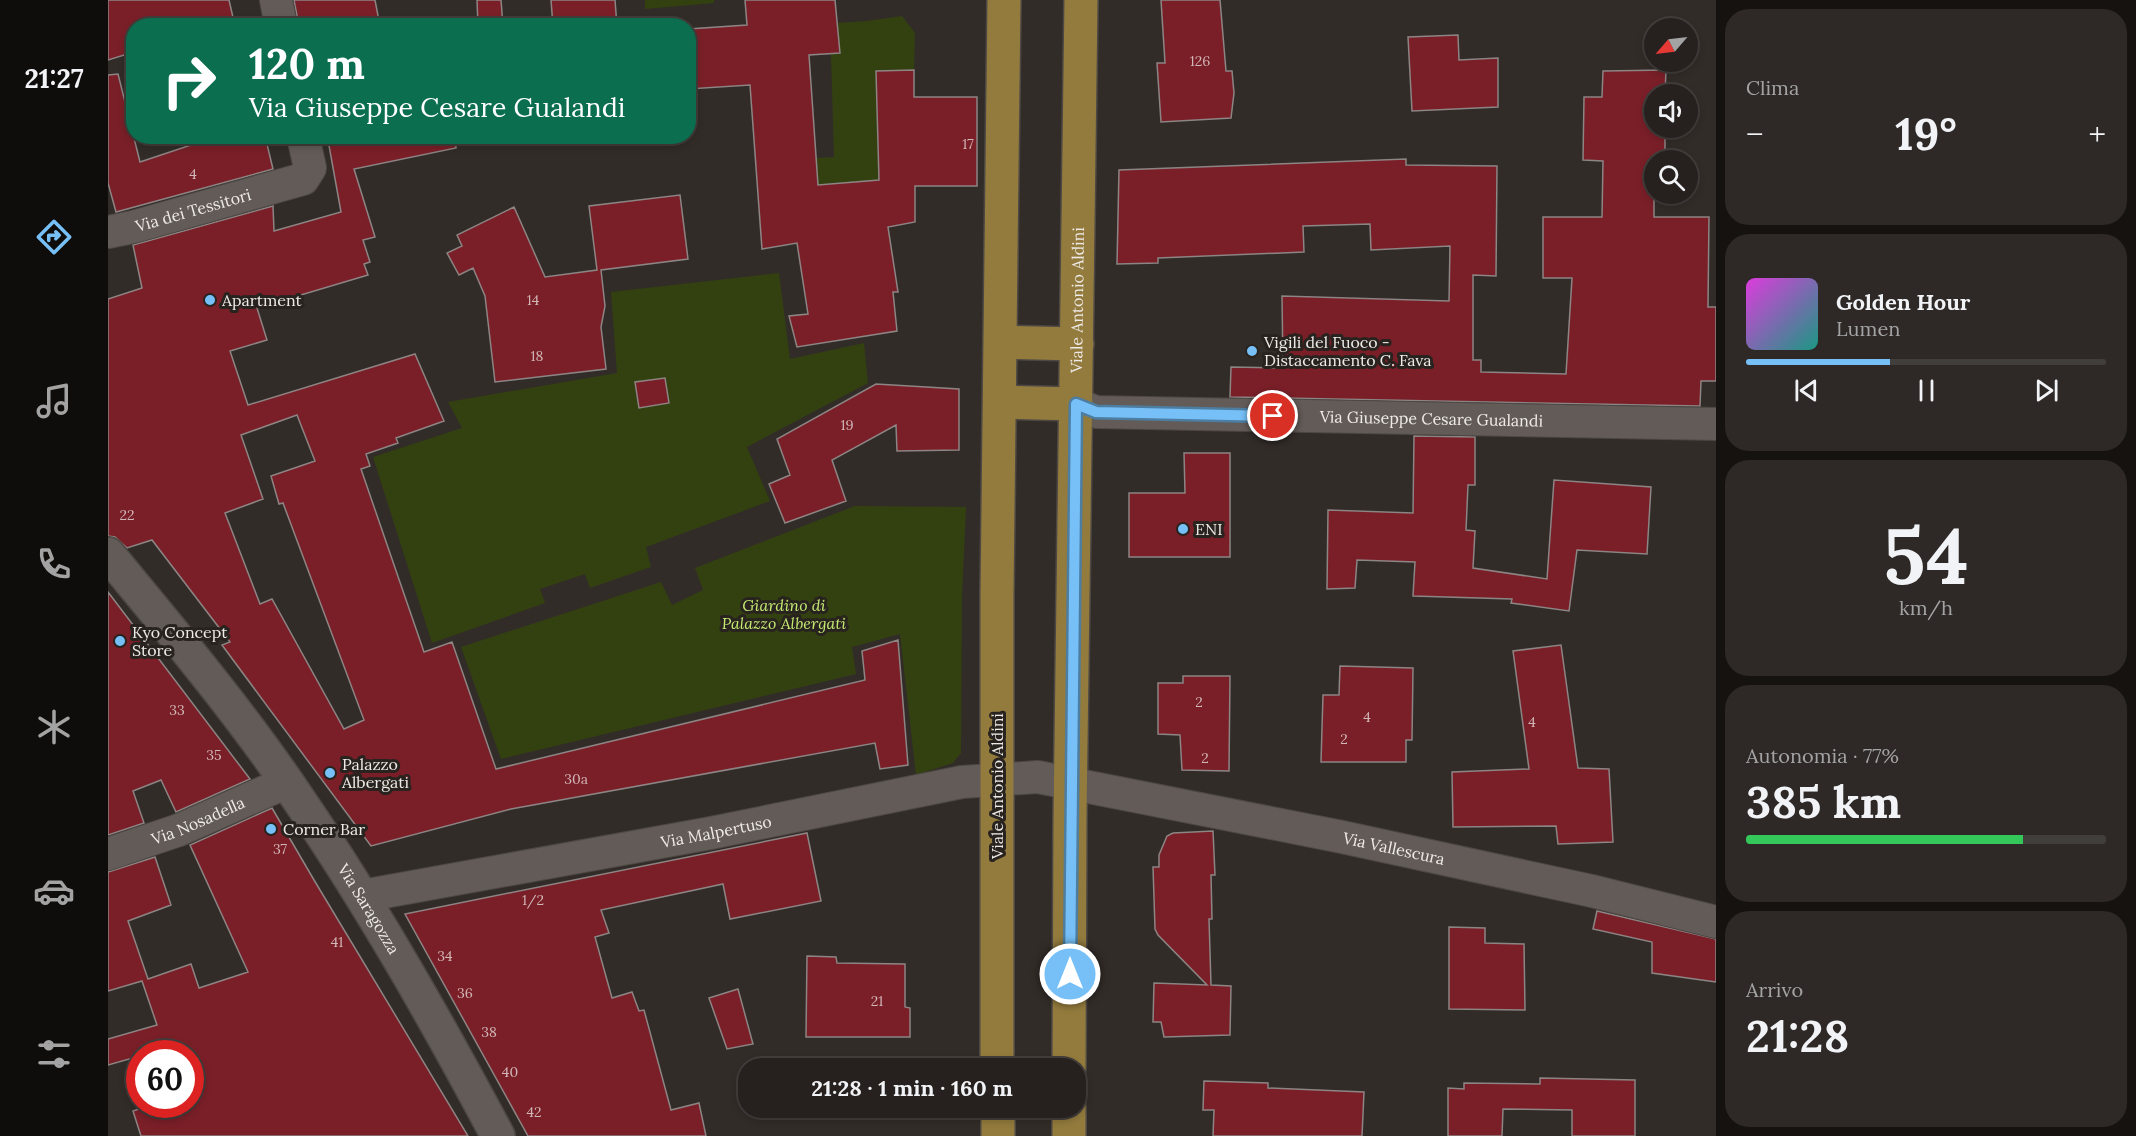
<!DOCTYPE html>
<html lang="it">
<head>
<meta charset="utf-8">
<style>
  body { margin:0; font-family:Lora,serif; background:#2e2927; color:#f1f3f6; height:100vh; display:flex; flex-direction:column; font-size:22px; white-space:nowrap }
  * { box-sizing:border-box; margin:0 }
  p { font-size:20px; color:#a4a3a4 }
  .icon { flex:none; width:33px; height:33px; fill:none; stroke:currentColor; stroke-width:2; stroke-linecap:round; stroke-linejoin:round }
  .map { position:relative; flex:1; overflow:hidden }
  .side { display:flex; flex-direction:column; gap:9px; padding:9px; background:#151210; width:420px }
  .side>* { flex:none }
  .guide { position:absolute; left:18px; top:18px; width:570px; height:126px; border-radius:24px; box-shadow:0 3px 9px #0003,0 0 0 2px #423e3c; background:#0b6e4f; color:#fff; overflow:hidden }
  .needle { width:39px; rotate:242deg }
  .tools { position:absolute; left:1536px; top:18px; display:grid; gap:12px }
  .tools a { display:grid; place-items:center; width:54px; height:54px; border-radius:50%; background:#26211e; box-shadow:0 3px 9px #0003,0 0 0 2px #423e3c; font-size:30px }
  .speed { position:absolute; left:18px; top:1040px; display:flex; gap:12px; font-size:30px; font-weight:700; text-align:center }
  .speed>* { display:grid; place-content:center; width:78px; height:78px; border-radius:50%; background:#26211e; box-shadow:0 3px 9px #0003,0 0 0 2px #423e3c; line-height:1 }
  .speed .limit { border:9px solid #d22; background:#fff; color:#111 }
  .pin { position:absolute; display:grid; place-items:center; width:51px; height:51px; color:#fff; margin:-26px; border:3px solid #fff; border-radius:50%; box-shadow:0 2px 6px #0007 }
  .me { position:absolute; width:66px; margin:-33px; rotate:0deg; stroke-linejoin:round; filter:drop-shadow(0 0 4px #0008) }
  .turn { display:flex; align-items:center; gap:21px; height:126px; padding:0 24px; font-size:27px }
  .turn .icon { width:78px; height:78px; stroke-width:2.5 }
  .turn b { display:block; font-size:42px; line-height:51px }
  .big { font-size:45px; font-weight:700; line-height:1.1 }
  .side .card { flex:1; display:flex; flex-direction:column; justify-content:center; gap:9px; min-width:0; padding:0 21px; border-radius:24px; background:#2e2927 }
  .side .dial { align-items:center; gap:0 }
  .dial b { font-size:78px; line-height:1 }
  .song { display:flex; align-items:center; gap:18px }
  .cover { width:72px; height:72px; border-radius:9px; background:linear-gradient(135deg,hsl(300 70% 55%),hsl(170 70% 35%)) }
  .played { height:6px; border-radius:3px; background:linear-gradient(90deg,#76c0f7 40%,#423e3c 40%) }
  .keys { display:flex; justify-content:space-around; direction:ltr }
  .heat { display:flex; justify-content:space-between; align-items:center; font-size:33px; direction:ltr }
  .charge { height:9px; border-radius:4px; background:linear-gradient(90deg,#34c759 77%,#423e3c 0) }
  .trip { position:absolute; left:630px; top:1058px; width:348px; height:60px; border-radius:24px; background:#26211e; box-shadow:0 3px 9px #0003,0 0 0 2px #423e3c; font-weight:700; line-height:60px; text-align:center }
  main { display:flex; flex:1; min-height:0 }
  .dock { display:flex; flex-direction:column; width:108px; justify-content:space-around; align-items:center; background:#0f0d0c; color:#a4a3a4 }
  .dock .icon { width:42px; height:42px }
  .dock .active { color:#76c0f7 }
  .dock b { font-size:27px; color:#f1f3f6 }
  .map>svg:first-child { display:block }
</style>
</head>
<body>
<main>
<nav class="dock">
<b>21:27</b>
<svg class="icon active" aria-label="directions" viewBox="0 0 24 24"><path d="M12 3l9 9-9 9-9-9zM9 14v-3h6M13 9l2 2-2 2"/></svg>
<svg class="icon" aria-label="music" viewBox="0 0 24 24"><path d="M9 18V5l10-2v13"/><circle cx="6" cy="18" r="3"/><circle cx="16" cy="16" r="3"/></svg>
<svg class="icon" aria-label="phone" viewBox="0 0 24 24"><path d="M5 4h4l2 5-3 2q2 4 5 5l2-3 5 2v4C11 20 4 13 5 4z"/></svg>
<svg class="icon" aria-label="climate" viewBox="0 0 24 24"><path d="M12 3v18M4 7l16 10M4 17L20 7"/></svg>
<svg class="icon" aria-label="car" viewBox="0 0 24 24"><path d="M5 17H2v-5l4-1 3-4h7l3 4 3 1v5h-3M9 17h6M6 11h13"/><circle cx="7" cy="17" r="2"/><circle cx="17" cy="17" r="2"/></svg>
<svg class="icon" aria-label="filters" viewBox="0 0 24 24"><path d="M4 7h16M4 17h16"/><circle cx="9" cy="7" r="2"/><circle cx="15" cy="17" r="2"/></svg>
</nav>
<div class="map">
<svg width="1608" height="1136" viewBox="0 0 1608 1136">
  <rect width="100%" height="100%" fill="#322c28"/>
  <!-- green -->
  <path fill="#334111" d="M 537,0 L 606,0 L 606,3 L 537,9 Z
    M 794,16 L 807,33 L 806,70 L 769,71 L 771,180 L 710,185 L 708,158 L 726,157 L 723,54 L 732,53 L 729,23 L 759,21 Z
    M 671,273 L 682,359 L 756,343 L 760,383 L 639,447 L 662,501 L 538,547 L 543,567 L 482,588 L 477,574 L 432,589 L 437,603 L 324,643 L 265,457 L 354,428 L 340,402 L 509,373 L 503,292 Z
    M 747,506 L 858,507 L 854,596 L 853,753 L 845,763 L 808,775 L 792,634 L 744,647 L 748,674 L 393,759 L 353,647 L 553,582 L 564,605 L 595,590 L 587,568 Z"/>
  <!-- building -->
  <path fill="#7a1f28" stroke="#8d8484" stroke-width="1.5" fill-rule="evenodd" d="M 0,0 L 121,0 L 127,26 L 26,26 L 26,52 L 0,60 Z
    M 186,0 L 267,0 L 272,26 L 191,26 Z
    M 369,0 L 393,0 L 395,26 L 370,26 Z
    M 443,0 L 507,0 L 509,26 L 445,26 Z
    M 637,0 L 727,0 L 732,53 L 701,55 L 710,185 L 771,180 L 768,71 L 806,70 L 806,97 L 869,97 L 869,186 L 807,186 L 807,222 L 780,227 L 790,292 L 785,292 L 789,331 L 689,347 L 681,316 L 700,314 L 689,243 L 654,249 L 642,85 L 580,89 L 580,29 L 639,25 Z
    M 1053,0 L 1112,0 L 1118,71 L 1124,71 L 1126,93 L 1123,118 L 1053,122 L 1049,63 L 1057,63 Z
    M 1350,35 L 1351,60 L 1390,58 L 1390,107 L 1304,111 L 1300,37 Z
    M 1558,70 L 1557,94 L 1546,94 L 1546,128 L 1557,128 L 1557,160 L 1546,160 L 1546,217 L 1601,217 L 1600,307 L 1608,307 L 1608,381 L 1593,381 L 1592,406 L 1122,397 L 1123,367 L 1175,368 L 1174,296 L 1341,301 L 1342,246 L 1263,250 L 1262,224 L 1195,226 L 1196,252 L 1050,258 L 1050,263 L 1009,264 L 1011,170 L 1298,159 L 1298,165 L 1389,166 L 1388,276 L 1365,275 L 1365,360 L 1373,360 L 1373,372 L 1458,374 L 1464,278 L 1435,278 L 1435,217 L 1494,217 L 1495,161 L 1475,160 L 1476,97 L 1494,97 L 1495,71 Z
    M 10,74 L 32,162 L 110,136 L 157,136 L 165,169 L 8,212 L 0,183 L 0,75 Z
    M 227,136 L 347,136 L 348,148 L 246,169 L 267,237 L 255,240 L 262,262 L 256,264 L 260,275 L 149,308 L 159,340 L 122,351 L 140,405 L 307,354 L 336,421 L 288,438 L 290,443 L 258,454 L 262,466 L 253,469 L 316,652 L 344,642 L 388,769 L 757,680 L 754,651 L 790,640 L 800,765 L 772,769 L 767,743 L 403,809 L 263,846 L 114,645 L 122,642 L 44,540 L 19,548 L 7,537 L 0,536 L 0,299 L 34,288 L 25,245 L 165,206 L 166,231 L 233,212 L 220,140 ZM 189,415 L 207,461 L 163,476 L 171,504 L 175,503 L 256,720 L 236,729 L 164,599 L 152,604 L 117,513 L 155,499 L 133,435 Z
    M 572,195 L 580,259 L 493,270 L 497,306 L 493,327 L 498,369 L 387,382 L 377,296 L 365,268 L 351,275 L 339,253 L 354,246 L 349,235 L 406,207 L 437,277 L 489,270 L 481,206 Z
    M 557,378 L 561,403 L 531,408 L 527,382 Z
    M 768,384 L 851,389 L 851,450 L 789,451 L 788,425 L 724,460 L 738,501 L 677,523 L 661,484 L 682,475 L 669,439 Z
    M 1306,436 L 1367,437 L 1367,485 L 1360,485 L 1358,530 L 1367,531 L 1365,568 L 1439,579 L 1446,480 L 1543,487 L 1539,554 L 1469,550 L 1461,611 L 1403,603 L 1404,599 L 1305,596 L 1307,562 L 1249,560 L 1247,588 L 1219,589 L 1220,510 L 1305,513 Z
    M 1076,453 L 1122,453 L 1122,557 L 1021,557 L 1021,493 L 1077,493 Z
    M 0,592 L 142,779 L 68,812 L 53,780 L 25,791 L 36,823 L 0,835 Z
    M 1453,645 L 1470,768 L 1501,769 L 1505,842 L 1450,844 L 1448,826 L 1345,827 L 1344,772 L 1421,769 L 1405,651 Z
    M 1232,666 L 1305,668 L 1304,740 L 1298,740 L 1298,762 L 1213,762 L 1215,695 L 1231,695 Z
    M 1075,676 L 1122,676 L 1121,771 L 1074,770 L 1072,735 L 1050,734 L 1050,683 L 1075,683 Z
    M 164,808 L 206,880 L 360,1136 L 33,1136 L 25,1111 L 46,1104 L 82,1104 L 82,1053 L 63,1053 L 61,1047 L 41,1053 L 32,1053 L 32,1056 L 0,1065 L 0,1039 L 49,1025 L 34,981 L 0,991 L 0,872 L 47,857 L 63,905 L 20,921 L 40,979 L 83,964 L 91,988 L 140,972 L 82,845 Z
    M 1105,831 L 1107,875 L 1103,875 L 1104,919 L 1101,919 L 1103,985 L 1123,986 L 1122,1035 L 1056,1037 L 1053,1022 L 1045,1022 L 1046,983 L 1099,985 L 1050,935 L 1047,929 L 1045,867 L 1051,867 L 1051,855 L 1059,836 L 1065,833 Z
    M 699,833 L 713,901 L 622,919 L 615,884 L 493,910 L 501,933 L 487,937 L 504,998 L 524,992 L 531,1011 L 536,1010 L 563,1110 L 591,1103 L 598,1136 L 420,1136 L 297,914 Z
    M 1489,911 L 1608,939 L 1608,982 L 1544,973 L 1544,942 L 1485,929 Z
    M 1341,927 L 1377,928 L 1377,943 L 1416,944 L 1417,1010 L 1341,1009 Z
    M 699,956 L 728,957 L 729,963 L 797,964 L 797,1007 L 802,1008 L 802,1037 L 698,1037 Z
    M 630,989 L 645,1044 L 619,1049 L 601,998 Z
    M 1432,1078 L 1527,1080 L 1527,1136 L 1464,1136 L 1464,1110 L 1395,1109 L 1394,1136 L 1340,1136 L 1340,1088 L 1356,1089 L 1356,1083 L 1432,1084 Z
    M 1096,1081 L 1160,1083 L 1160,1088 L 1256,1092 L 1254,1136 L 1105,1136 L 1106,1110 L 1095,1110 Z"/>
  <g fill="none" stroke-linecap="round" stroke-linejoin="round">
    <defs>
      <g id="street">
        <path d="M 168,0 L 173,26"/>
        <path id="s1" d="M 0,232 L 25,227 L 195,179 L 202,168 L 195,136"/>
        <path id="s2" d="M 968,404 L 988,412 L 1608,424"/>
        <path id="s3" d="M 0,854 L 71,830 L 179,782"/>
        <path id="s4" d="M 254,896 L 603,833 L 854,782 L 930,777 L 1234,837 L 1484,891 L 1608,922"/>
      </g>
      <g id="secondary">
        <path id="s5" d="M 0,554 C 65,633 132,712 189,797 C 263,905 328,1020 390,1136"/>
      </g>
      <g id="primary">
        <path d="M 893,342 L 969,344"/>
        <path d="M 892,402 L 968,404"/>
        <path d="M 889,1068 L 889,593 L 896,0"/>
        <path id="s6" d="M 961,1068 L 962,818 L 973,0"/>
        <path d="M 890,1107 L 890,1136"/>
        <path d="M 961,1136 L 961,1107"/>
      </g>
    </defs>
    <!-- street casing -->
    <use href="#street" stroke="#4d4844" stroke-width="34"/>
    <!-- secondary casing -->
    <use href="#secondary" stroke="#4d4844" stroke-width="36"/>
    <!-- primary casing -->
    <use href="#primary" stroke="#4d4844" stroke-width="36"/>
    <!-- street -->
    <use href="#street" stroke="#625b57" stroke-width="32"/>
    <!-- secondary -->
    <use href="#secondary" stroke="#625b57" stroke-width="33"/>
    <!-- primary -->
    <use href="#primary" stroke="#937b3d" stroke-width="33"/>
  </g>
  <g fill="none" stroke-linecap="round" stroke-linejoin="round">
    <defs>
      <path id="route" d="M 962,974 L 968,404 L 988,412 L 1165,416"/>
    </defs>
    <!-- route casing -->
    <use href="#route" stroke="#4d7da1" stroke-width="15"/>
    <!-- route -->
    <use href="#route" stroke="#76c0f7" stroke-width="10"/>
  </g>
  <!-- markers -->
  <g fill="#76c0f7" stroke="#28231f" stroke-width="2">
    <circle cx="102" cy="300" r="6"/>
    <circle cx="1144" cy="351" r="6"/>
    <circle cx="1075" cy="529" r="6"/>
    <circle cx="12" cy="641" r="6"/>
    <circle cx="222" cy="773" r="6"/>
    <circle cx="163" cy="829" r="6"/>
  </g>
  <g text-anchor="middle" stroke-width="6" stroke-linejoin="round" paint-order="stroke">
    <!-- number labels -->
    <g font-size="14" fill="#d1b7b7">
      <text x="1092" y="66">126</text>
      <text x="860" y="149">17</text>
      <text x="85" y="179">4</text>
      <text x="425" y="305">14</text>
      <text x="429" y="361">18</text>
      <text x="739" y="430">19</text>
      <text x="19" y="520">22</text>
      <text x="1091" y="707">2</text>
      <text x="69" y="715">33</text>
      <text x="1259" y="722">4</text>
      <text x="1424" y="727">4</text>
      <text x="1236" y="744">2</text>
      <text x="106" y="760">35</text>
      <text x="1097" y="763">2</text>
      <text x="468" y="784">30a</text>
      <text x="172" y="854">37</text>
      <text x="425" y="905">1/2</text>
      <text x="229" y="947">41</text>
      <text x="337" y="961">34</text>
      <text x="357" y="998">36</text>
      <text x="769" y="1006">21</text>
      <text x="381" y="1037">38</text>
      <text x="402" y="1077">40</text>
      <text x="426" y="1117">42</text>
    </g>
    <!-- street labels -->
    <g font-size="16" fill="#eeeae7" stroke="#28231f">
      <text dy="6" stroke="none"><textPath href="#s1" startOffset="88">Via dei Tessitori</textPath></text>
      <text dy="6" stroke="none"><textPath href="#s6" startOffset="768">Viale Antonio Aldini</textPath></text>
      <text dy="6" stroke="none"><textPath href="#s2" startOffset="357">Via Giuseppe Cesare Gualandi</textPath></text>
      <text transform="translate(889 786) rotate(-90)" y="6">Viale Antonio Aldini</text>
      <text dy="6" stroke="none"><textPath href="#s3" startOffset="96">Via Nosadella</textPath></text>
      <text dy="6" stroke="none"><textPath href="#s4" startOffset="360">Via Malpertuso</textPath></text>
      <text dy="6" stroke="none"><textPath href="#s4" startOffset="1050">Via Vallescura</textPath></text>
      <text dy="6" stroke="none"><textPath href="#s5" startOffset="441">Via Saragozza</textPath></text>
    </g>
    <!-- poi labels -->
    <g font-size="16" fill="#eeeae7" stroke="#28231f" text-anchor="start">
      <text x="114" y="306">Apartment</text>
      <text x="1156" y="348">Vigili del Fuoco -<tspan x="1156" dy="18">Distaccamento C. Fava</tspan></text>
      <text x="1087" y="535">ENI</text>
      <text x="24" y="638">Kyo Concept<tspan x="24" dy="18">Store</tspan></text>
      <text x="234" y="770">Palazzo<tspan x="234" dy="18">Albergati</tspan></text>
      <text x="175" y="835">Corner Bar</text>
    </g>
    <!-- park labels -->
    <g font-size="16" font-style="italic" fill="#c4ea71" stroke="#28231f">
      <text x="676" y="611">Giardino di<tspan x="676" dy="18">Palazzo Albergati</tspan></text>
    </g>
  </g>
</svg>
<div class="tools">
<a><svg class="needle" viewBox="-14 -14 28 28"><path d="M0-13l5 13h-10z" fill="#e53935"/><path d="M0 13l5-13h-10z" fill="#a4a3a4"/></svg></a>
<a><svg class="icon" aria-label="sound" viewBox="0 0 24 24"><path d="M4 9h4l5-4v14l-5-4H4zM17 9q2 3 0 6"/></svg></a>
<a><svg class="icon" aria-label="search" viewBox="0 0 24 24"><circle cx="10" cy="10" r="6"/><path d="M15 15l6 6"/></svg></a>
</div>
<div class="speed"><div class="limit">60</div></div>
<div class="pin" style="left:1165px;top:416px;background:#d93025"><svg class="icon" aria-label="arrive" viewBox="0 0 24 24"><path d="M6 21V4h12l-3 4 3 4H6"/></svg></div>
<svg class="me" style="left:962px;top:974px" viewBox="-20 -20 40 40"><circle r="17" fill="#76c0f7" stroke="#fff" stroke-width="3"/><path d="M0-11L8 9 0 5-8 9z" fill="#fff"/></svg>
<div class="trip">21:28 · 1 min · 160 m</div>
<div class="guide">
<div class="turn"><svg class="icon" aria-label="right" viewBox="0 0 24 24"><path d="M7 20v-9h11M14 6l5 5-5 5"/></svg><div><b>120 m</b>Via Giuseppe Cesare Gualandi</div></div>
</div>
</div>
<section class="side">
<div class="card"><p>Clima</p>
<div class="heat"><a>−</a><b class="big">19°</b><a>+</a></div>
</div>
<div class="card">
<div class="song"><i class="cover"></i><div><b>Golden Hour</b><p>Lumen</p></div></div>
<div class="played"></div>
<div class="keys"><svg class="icon" aria-label="previous" viewBox="0 0 24 24"><path d="M18 5L8 12l10 7zM5 5v14"/></svg><svg class="icon" aria-label="pause" viewBox="0 0 24 24"><path d="M8 5v14M16 5v14"/></svg><svg class="icon" aria-label="next" viewBox="0 0 24 24"><path d="M6 5l10 7-10 7zM19 5v14"/></svg></div>
</div>
<div class="card dial"><b>54</b><p>km/h</p></div>
<div class="card"><p>Autonomia · 77%</p><b class="big">385 km</b><div class="charge"></div></div>
<div class="card"><p>Arrivo</p><b class="big">21:28</b></div>
</section>
</main>
</body>
</html>
